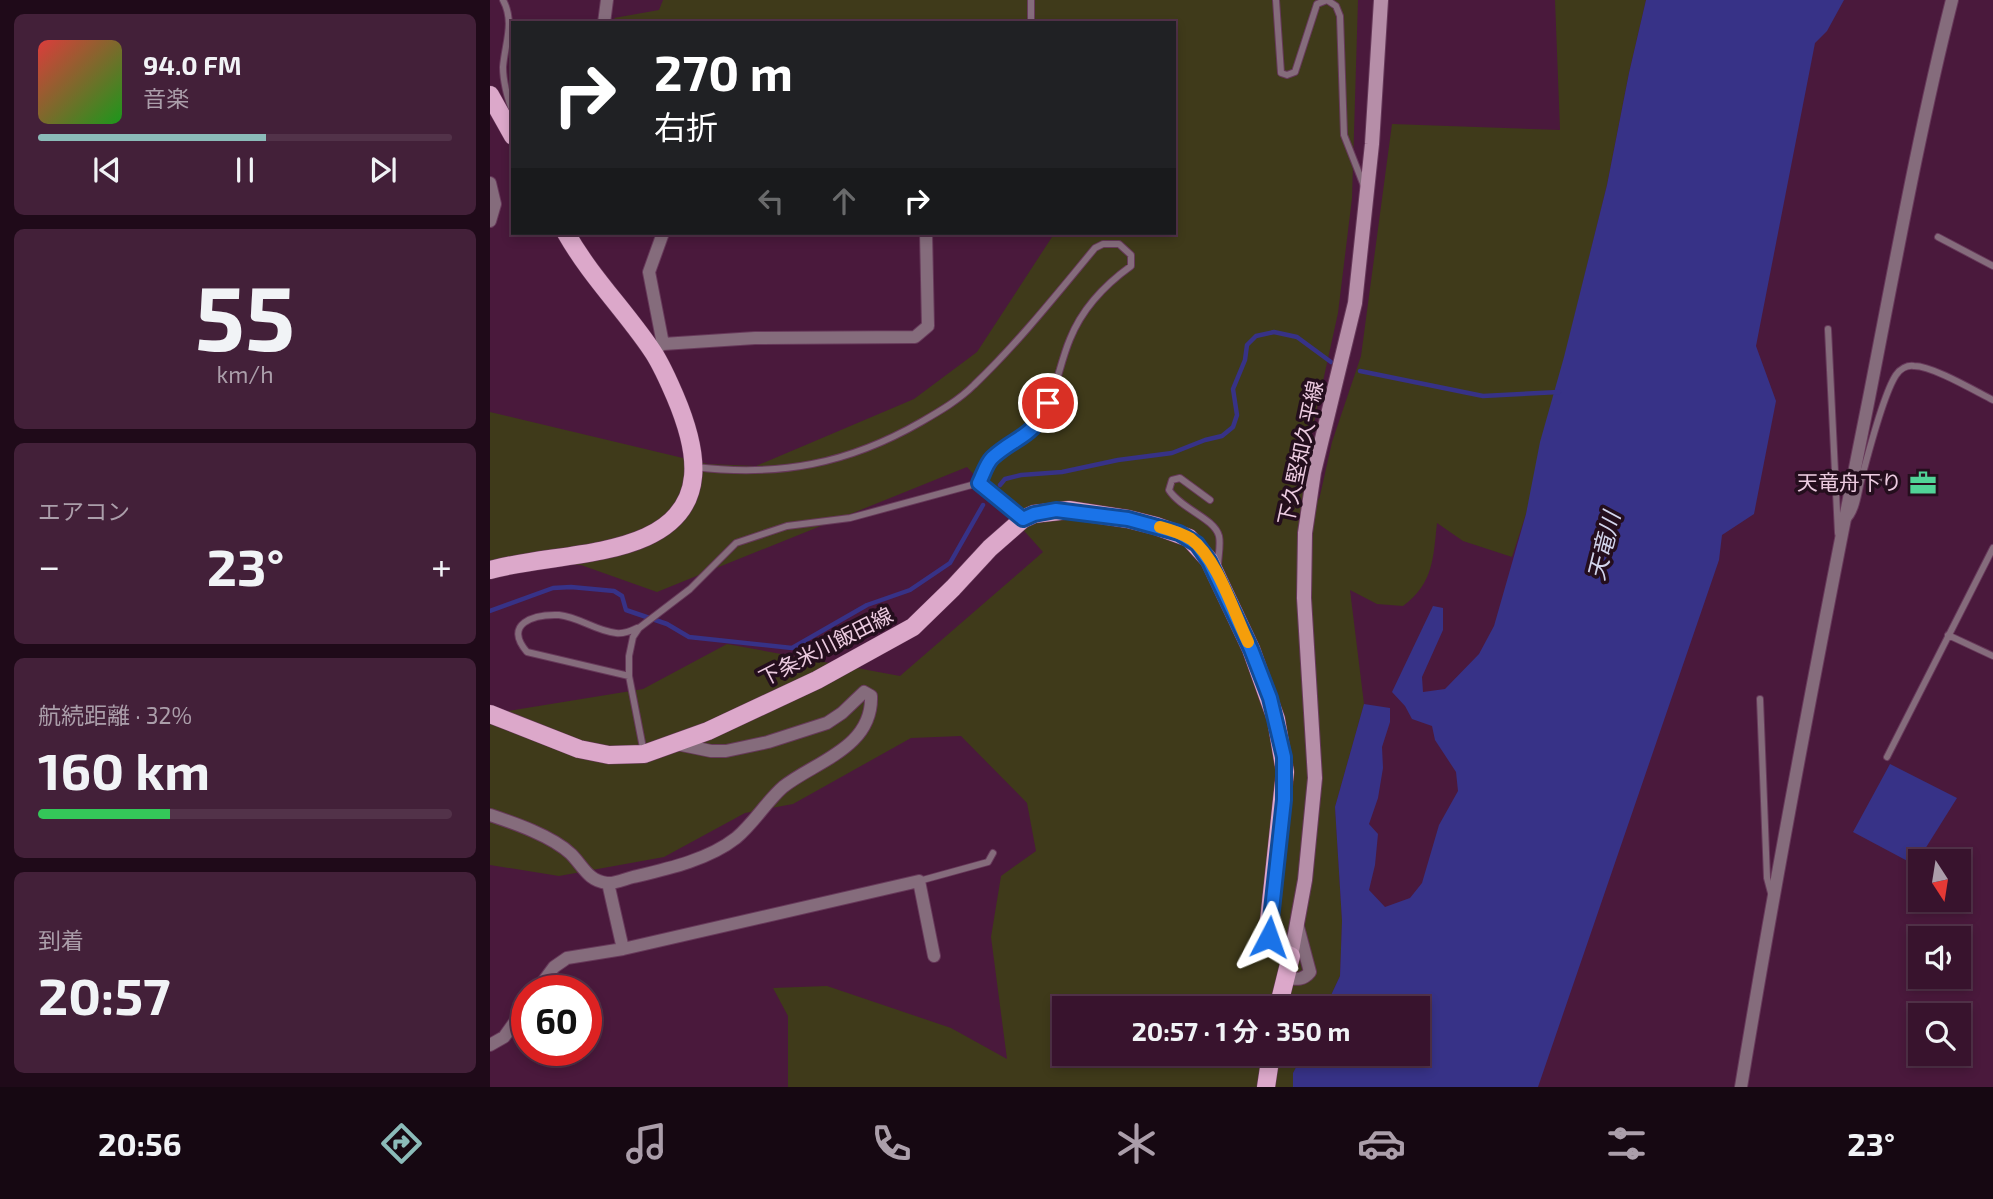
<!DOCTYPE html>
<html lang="ja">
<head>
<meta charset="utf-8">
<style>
  body { margin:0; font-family:"Exo 2","Noto Sans JP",sans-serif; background:#432039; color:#f1f3f6; height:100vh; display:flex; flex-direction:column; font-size:26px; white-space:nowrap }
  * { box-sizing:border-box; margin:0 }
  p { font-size:23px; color:#ab9eaa }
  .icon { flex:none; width:38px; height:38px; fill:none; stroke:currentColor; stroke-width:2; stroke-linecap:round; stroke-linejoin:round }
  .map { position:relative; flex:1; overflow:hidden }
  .drawer { display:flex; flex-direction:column; gap:14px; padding:14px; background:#1f0a19; width:490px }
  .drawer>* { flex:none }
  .banner { position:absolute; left:21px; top:21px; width:665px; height:214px; border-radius:0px; box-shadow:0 4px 10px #0003,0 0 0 2px #523249; background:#202124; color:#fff; overflow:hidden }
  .needle { width:46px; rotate:168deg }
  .fabs { position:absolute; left:1418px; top:849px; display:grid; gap:14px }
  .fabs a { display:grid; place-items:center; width:63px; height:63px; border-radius:0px; background:#38132d; box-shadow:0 4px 10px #0003,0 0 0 2px #523249; font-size:35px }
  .speed { position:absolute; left:21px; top:975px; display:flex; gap:14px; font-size:35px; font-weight:700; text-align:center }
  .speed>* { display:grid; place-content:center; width:91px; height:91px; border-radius:50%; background:#38132d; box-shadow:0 4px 10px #0003,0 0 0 2px #523249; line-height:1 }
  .speed .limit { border:10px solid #d22; background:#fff; color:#111 }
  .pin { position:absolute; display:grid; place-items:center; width:60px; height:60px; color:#fff; margin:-30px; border:4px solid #fff; border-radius:50%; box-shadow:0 2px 7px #0007 }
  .me { position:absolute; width:77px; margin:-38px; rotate:4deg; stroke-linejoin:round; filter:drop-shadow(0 0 5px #0008) }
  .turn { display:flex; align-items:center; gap:24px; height:147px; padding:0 28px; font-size:32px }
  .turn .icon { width:91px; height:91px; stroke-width:2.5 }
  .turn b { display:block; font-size:49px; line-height:60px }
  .lanes { display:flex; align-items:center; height:66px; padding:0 28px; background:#0003; justify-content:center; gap:35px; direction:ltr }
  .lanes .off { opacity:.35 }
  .big { font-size:52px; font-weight:700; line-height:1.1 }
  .drawer .card { flex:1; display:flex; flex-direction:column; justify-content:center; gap:10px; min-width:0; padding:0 24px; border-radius:10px; background:#432039 }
  .drawer .dial { align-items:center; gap:0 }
  .dial b { font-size:91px; line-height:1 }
  .song { display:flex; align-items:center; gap:21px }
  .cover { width:84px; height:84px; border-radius:10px; background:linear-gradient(135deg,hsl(0 70% 55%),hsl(120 70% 35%)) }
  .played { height:7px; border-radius:4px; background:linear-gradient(90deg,#8bbbb9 55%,#523249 55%) }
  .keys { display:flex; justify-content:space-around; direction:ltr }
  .heat { display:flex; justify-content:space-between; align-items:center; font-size:38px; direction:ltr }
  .charge { height:10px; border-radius:5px; background:linear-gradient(90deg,#34c759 32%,#523249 0) }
  .trip { position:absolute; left:562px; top:996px; width:378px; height:70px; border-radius:0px; background:#38132d; box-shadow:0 4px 10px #0003,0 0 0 2px #523249; font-weight:700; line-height:70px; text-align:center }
  .tab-bar { display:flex; height:112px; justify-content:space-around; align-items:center; background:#160812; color:#ab9eaa }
  .tab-bar .icon { width:49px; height:49px }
  .tab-bar .selected { color:#8bbbb9 }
  .tab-bar b { font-size:32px; color:#f1f3f6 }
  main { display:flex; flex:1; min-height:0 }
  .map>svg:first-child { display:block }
</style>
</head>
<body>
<main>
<section class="drawer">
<div class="card">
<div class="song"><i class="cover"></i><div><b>94.0 FM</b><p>音楽</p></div></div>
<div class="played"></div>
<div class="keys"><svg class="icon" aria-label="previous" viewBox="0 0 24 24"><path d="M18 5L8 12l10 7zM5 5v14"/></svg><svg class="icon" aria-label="pause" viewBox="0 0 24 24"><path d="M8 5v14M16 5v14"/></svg><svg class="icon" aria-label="next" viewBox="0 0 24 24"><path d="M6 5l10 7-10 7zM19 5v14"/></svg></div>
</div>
<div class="card dial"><b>55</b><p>km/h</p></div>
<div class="card"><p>エアコン</p>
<div class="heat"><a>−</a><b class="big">23°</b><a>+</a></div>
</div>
<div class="card"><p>航続距離 · 32%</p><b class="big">160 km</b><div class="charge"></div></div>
<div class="card"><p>到着</p><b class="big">20:57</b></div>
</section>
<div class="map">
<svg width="1503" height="1087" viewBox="0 0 1503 1087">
  <rect width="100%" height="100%" fill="#4a193c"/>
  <!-- green -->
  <path fill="#3f3a1a" d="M 173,0 L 868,0 L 862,198 L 848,313 L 815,463 L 829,500 L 842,442 L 871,356 L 902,124 L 1070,130 L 1065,0 L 1156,0 L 1139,73 L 1117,185 L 1036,514 L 1022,557 L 973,541 L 947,523 C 943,558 944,583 913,606 L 887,604 L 860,590 L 874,704 L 845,807 L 852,921 L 850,976 L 835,1008 L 574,1008 L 574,1054 L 813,1054 L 803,1073 L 803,1087 L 298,1087 L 298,1016 L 283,988 L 337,986 L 461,1028 L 517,1059 L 501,937 L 511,876 L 546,851 L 537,803 L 471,736 L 421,738 L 303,804 L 255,813 L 174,857 L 69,876 L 0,865 L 0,714 L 153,689 L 237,644 L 410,676 L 553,552 L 477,467 L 167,592 L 91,565 L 0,565 L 0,412 L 218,464 L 266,466 L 424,399 L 487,352 L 562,237 L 561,233 L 684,233 L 684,23 L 129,23 L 124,18 L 169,10 Z"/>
  <!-- water -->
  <path fill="#373287" d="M 1156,0 L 1354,0 L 1337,31 L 1325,43 L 1266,346 L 1286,401 L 1264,514 L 1232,535 L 1229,560 L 1048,1087 L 803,1087 L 803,1073 L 813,1054 L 928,1054 L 928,1008 L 835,1008 L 850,976 L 852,921 L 845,807 L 874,704 L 900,708 L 900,722 L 892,747 L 893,768 L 888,798 L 879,824 L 888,834 L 885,865 L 879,890 L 895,907 L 920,898 L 932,883 L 949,825 L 968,791 L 966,772 L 945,740 L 942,726 L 922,719 L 915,706 L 902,692 L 943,606 L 953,608 L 953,630 L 932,677 L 933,692 L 955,689 L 989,654 L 1004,626 L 1036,514 L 1050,442 L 1074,357 L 1117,185 L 1139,73 Z
    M 1400,764 L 1467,798 L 1425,865 L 1363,832 Z"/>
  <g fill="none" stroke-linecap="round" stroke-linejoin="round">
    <!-- stream -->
    <path stroke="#373287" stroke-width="4.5" d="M 870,371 L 993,396 L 1069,392
      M 510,485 L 515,479 L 531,475 L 572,472 L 628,460 L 682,453 L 715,440 L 732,436 L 743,427 L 747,415 L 743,389 L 755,360 L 757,345 L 766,336 L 784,332 L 807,337 L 841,362
      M 0,611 L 63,588 L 81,587 L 124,591 L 132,596 L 136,610 L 177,624 L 199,637 L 302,648 L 377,605 L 420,590 L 460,563 L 493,505"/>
    <defs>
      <path id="service" d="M 13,0 C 25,22 15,43 13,67 C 13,79 17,99 23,111
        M 541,0 L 541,23
        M 786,0 L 791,73 L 797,75 L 805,72 L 827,4 L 837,0 L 846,6 L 850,16 L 854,135 L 874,186
        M 1448,237 L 1503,266
        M 1338,329 L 1348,533
        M 205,467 C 289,477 358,464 431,422 C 450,411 469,400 484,385 C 528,343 566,295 605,248 L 613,244 L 629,244 L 641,255 L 641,266 C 616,284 592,309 580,339 C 569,365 566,394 551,419 C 540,438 515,444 501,459 C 496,465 492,476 489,483 L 531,518
        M 1372,474 L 1398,480
        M 720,500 L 690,478 L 682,480 L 679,490 C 691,509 724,518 729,536 C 731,545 728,557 728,566
        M 1356,521 C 1367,512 1368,491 1372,477 C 1378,454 1394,393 1406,375 C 1410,369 1417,365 1424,366 C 1443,366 1485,391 1503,400
        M 1458,635 L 1503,656
        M 139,676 L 37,652 C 13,624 43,614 69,615 C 89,617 106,631 126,633 C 134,634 141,631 147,628
        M 1270,699 L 1277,878 L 1281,893
        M 154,753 L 139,676 L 139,656 L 143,637 L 149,628 L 200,589 L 246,543 L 297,526 L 360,518 L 489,483
        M 1397,757 L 1503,548
        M 429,881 L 498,862 L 503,853"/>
      <path id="minor" d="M 114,23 L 117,0
        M 0,183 L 5,204 L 0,221
        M 173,344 L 159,272 L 173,233
        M 162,350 L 173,344 L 265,338 L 425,337 L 438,326 L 436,233
        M 0,815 C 24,823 62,836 81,854 C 93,866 98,881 117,883 C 124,884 135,879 143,877 C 177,869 218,860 246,838 C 264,823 276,802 293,787 C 324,762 383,748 381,696 L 374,692 L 352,713 L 337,723 L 278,742 L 236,751 L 221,751 L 187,744
        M 118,883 L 133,949
        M 794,978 C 805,979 813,981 820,972 L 808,927
        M 47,990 L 64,967 L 77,958 L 133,949 L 429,881 L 444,956
        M 0,1045 L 14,1037 L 37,1005
        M 1251,1087 C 1289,856 1333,627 1379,398 C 1405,265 1429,131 1462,0"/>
      <path id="secondary" d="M 801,956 L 815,880 L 825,778 L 814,598 L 815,533 L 824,472 L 865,303 L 882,144 L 891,0"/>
      <path id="primary" d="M 0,95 L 23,136
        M 0,570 C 48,557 112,557 156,537 C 220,508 208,450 185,396 C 178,380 171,363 161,349 C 133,308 101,277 76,233
        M 0,714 L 89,749 L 119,755 L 154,754 L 218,731 L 327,680 L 423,627 L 463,588 L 500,548 L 533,519 L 544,514 L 579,510 L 638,519 L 666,526 L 699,538 L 719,560 L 761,649 L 786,719 L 795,772 L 778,930 C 780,945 786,950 801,956 L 788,1008
        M 776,1087 L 781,1054"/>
    </defs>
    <!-- service casing -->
    <use href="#service" stroke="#67395a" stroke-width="8"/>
    <!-- minor casing -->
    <use href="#minor" stroke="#67395a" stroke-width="14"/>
    <!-- secondary casing -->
    <use href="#secondary" stroke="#67395a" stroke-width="16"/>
    <!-- primary casing -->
    <use href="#primary" stroke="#67395a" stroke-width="19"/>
    <!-- service -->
    <use href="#service" stroke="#856c7c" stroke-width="6"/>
    <!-- minor -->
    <use href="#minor" stroke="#856c7c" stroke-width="12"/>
    <!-- secondary -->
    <use href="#secondary" stroke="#b68ea8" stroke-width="14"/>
    <!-- primary -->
    <use href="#primary" stroke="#dca8ca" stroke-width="18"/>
  </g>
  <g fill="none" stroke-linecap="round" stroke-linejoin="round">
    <defs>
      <path id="route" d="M 558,403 C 543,439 527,435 502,458 C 496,464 493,475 489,483 L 533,519 L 544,514 L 566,510 L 638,519 L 689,533 L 707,544 L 719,561 L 761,649 L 780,698 L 794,757 L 794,800 L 779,937"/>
    </defs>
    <!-- route casing -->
    <use href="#route" stroke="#114b97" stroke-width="18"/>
    <!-- route -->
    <use href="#route" stroke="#1a73e8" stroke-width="12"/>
    <!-- slow -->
    <path stroke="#f59e0b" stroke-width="12" d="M 670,527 C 681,530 691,533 701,539 C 727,558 744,613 758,642"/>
  </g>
  <!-- icons -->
  <defs>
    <symbol id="office-bare" viewBox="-9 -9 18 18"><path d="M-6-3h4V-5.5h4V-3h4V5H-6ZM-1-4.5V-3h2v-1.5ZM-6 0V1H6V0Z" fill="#51d397" stroke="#240e1d" stroke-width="2.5" paint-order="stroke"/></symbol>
  </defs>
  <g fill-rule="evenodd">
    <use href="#office-bare" x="1414" y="464" width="38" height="38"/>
  </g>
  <g text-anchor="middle" stroke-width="7" stroke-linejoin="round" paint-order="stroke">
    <!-- street labels -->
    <g font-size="21" fill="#eccbe0" stroke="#240e1d">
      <text transform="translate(811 453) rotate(-78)" y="7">下久堅知久平線</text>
      <text transform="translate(336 647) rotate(-27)" y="7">下条米川飯田線</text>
    </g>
    <!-- poi labels -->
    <g font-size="21" fill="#eccbe0" stroke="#240e1d" text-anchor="end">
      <text x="1412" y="490">天竜舟下り</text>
    </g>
    <!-- water labels -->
    <g font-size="23" font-style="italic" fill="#d2d5ed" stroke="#240e1d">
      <text transform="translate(1114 546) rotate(-76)" y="8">天竜川</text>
    </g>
  </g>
</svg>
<div class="fabs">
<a><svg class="needle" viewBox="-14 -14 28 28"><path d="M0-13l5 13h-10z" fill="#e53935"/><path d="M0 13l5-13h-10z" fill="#ab9eaa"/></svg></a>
<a><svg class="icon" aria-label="sound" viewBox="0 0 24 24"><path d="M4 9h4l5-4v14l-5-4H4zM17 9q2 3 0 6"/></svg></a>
<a><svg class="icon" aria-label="search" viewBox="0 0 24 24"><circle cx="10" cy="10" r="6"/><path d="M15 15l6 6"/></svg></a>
</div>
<div class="speed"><div class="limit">60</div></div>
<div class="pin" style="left:558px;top:403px;background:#d93025"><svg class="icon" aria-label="arrive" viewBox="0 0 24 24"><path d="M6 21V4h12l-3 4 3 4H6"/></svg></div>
<svg class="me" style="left:779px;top:937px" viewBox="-20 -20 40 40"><path d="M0-17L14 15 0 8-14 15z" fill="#1a73e8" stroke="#fff" stroke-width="4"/></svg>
<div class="trip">20:57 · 1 分 · 350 m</div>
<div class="banner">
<div class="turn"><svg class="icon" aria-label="right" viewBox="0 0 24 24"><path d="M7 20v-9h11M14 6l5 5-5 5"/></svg><div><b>270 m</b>右折</div></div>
<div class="lanes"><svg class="icon off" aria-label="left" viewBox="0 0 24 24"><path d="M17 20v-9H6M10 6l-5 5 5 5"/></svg><svg class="icon off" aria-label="ahead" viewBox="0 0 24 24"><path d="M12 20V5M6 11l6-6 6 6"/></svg><svg class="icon" aria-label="right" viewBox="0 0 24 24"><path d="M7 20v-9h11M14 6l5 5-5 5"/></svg></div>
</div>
</div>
</main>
<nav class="tab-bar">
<b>20:56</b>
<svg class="icon selected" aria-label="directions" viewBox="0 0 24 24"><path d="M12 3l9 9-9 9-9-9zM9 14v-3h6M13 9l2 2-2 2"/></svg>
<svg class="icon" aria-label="music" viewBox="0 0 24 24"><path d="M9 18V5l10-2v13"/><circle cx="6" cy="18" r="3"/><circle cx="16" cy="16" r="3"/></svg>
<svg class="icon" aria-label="phone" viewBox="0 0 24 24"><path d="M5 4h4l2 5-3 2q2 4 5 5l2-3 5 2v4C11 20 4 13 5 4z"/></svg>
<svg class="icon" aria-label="climate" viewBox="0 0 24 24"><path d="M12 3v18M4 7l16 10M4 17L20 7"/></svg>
<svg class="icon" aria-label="car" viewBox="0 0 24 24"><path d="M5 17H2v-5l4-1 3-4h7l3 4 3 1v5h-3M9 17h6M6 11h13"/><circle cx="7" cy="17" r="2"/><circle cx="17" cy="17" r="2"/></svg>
<svg class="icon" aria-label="filters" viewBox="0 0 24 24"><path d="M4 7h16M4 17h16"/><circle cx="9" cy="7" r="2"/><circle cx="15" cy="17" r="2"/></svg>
<b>23°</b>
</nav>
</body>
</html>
